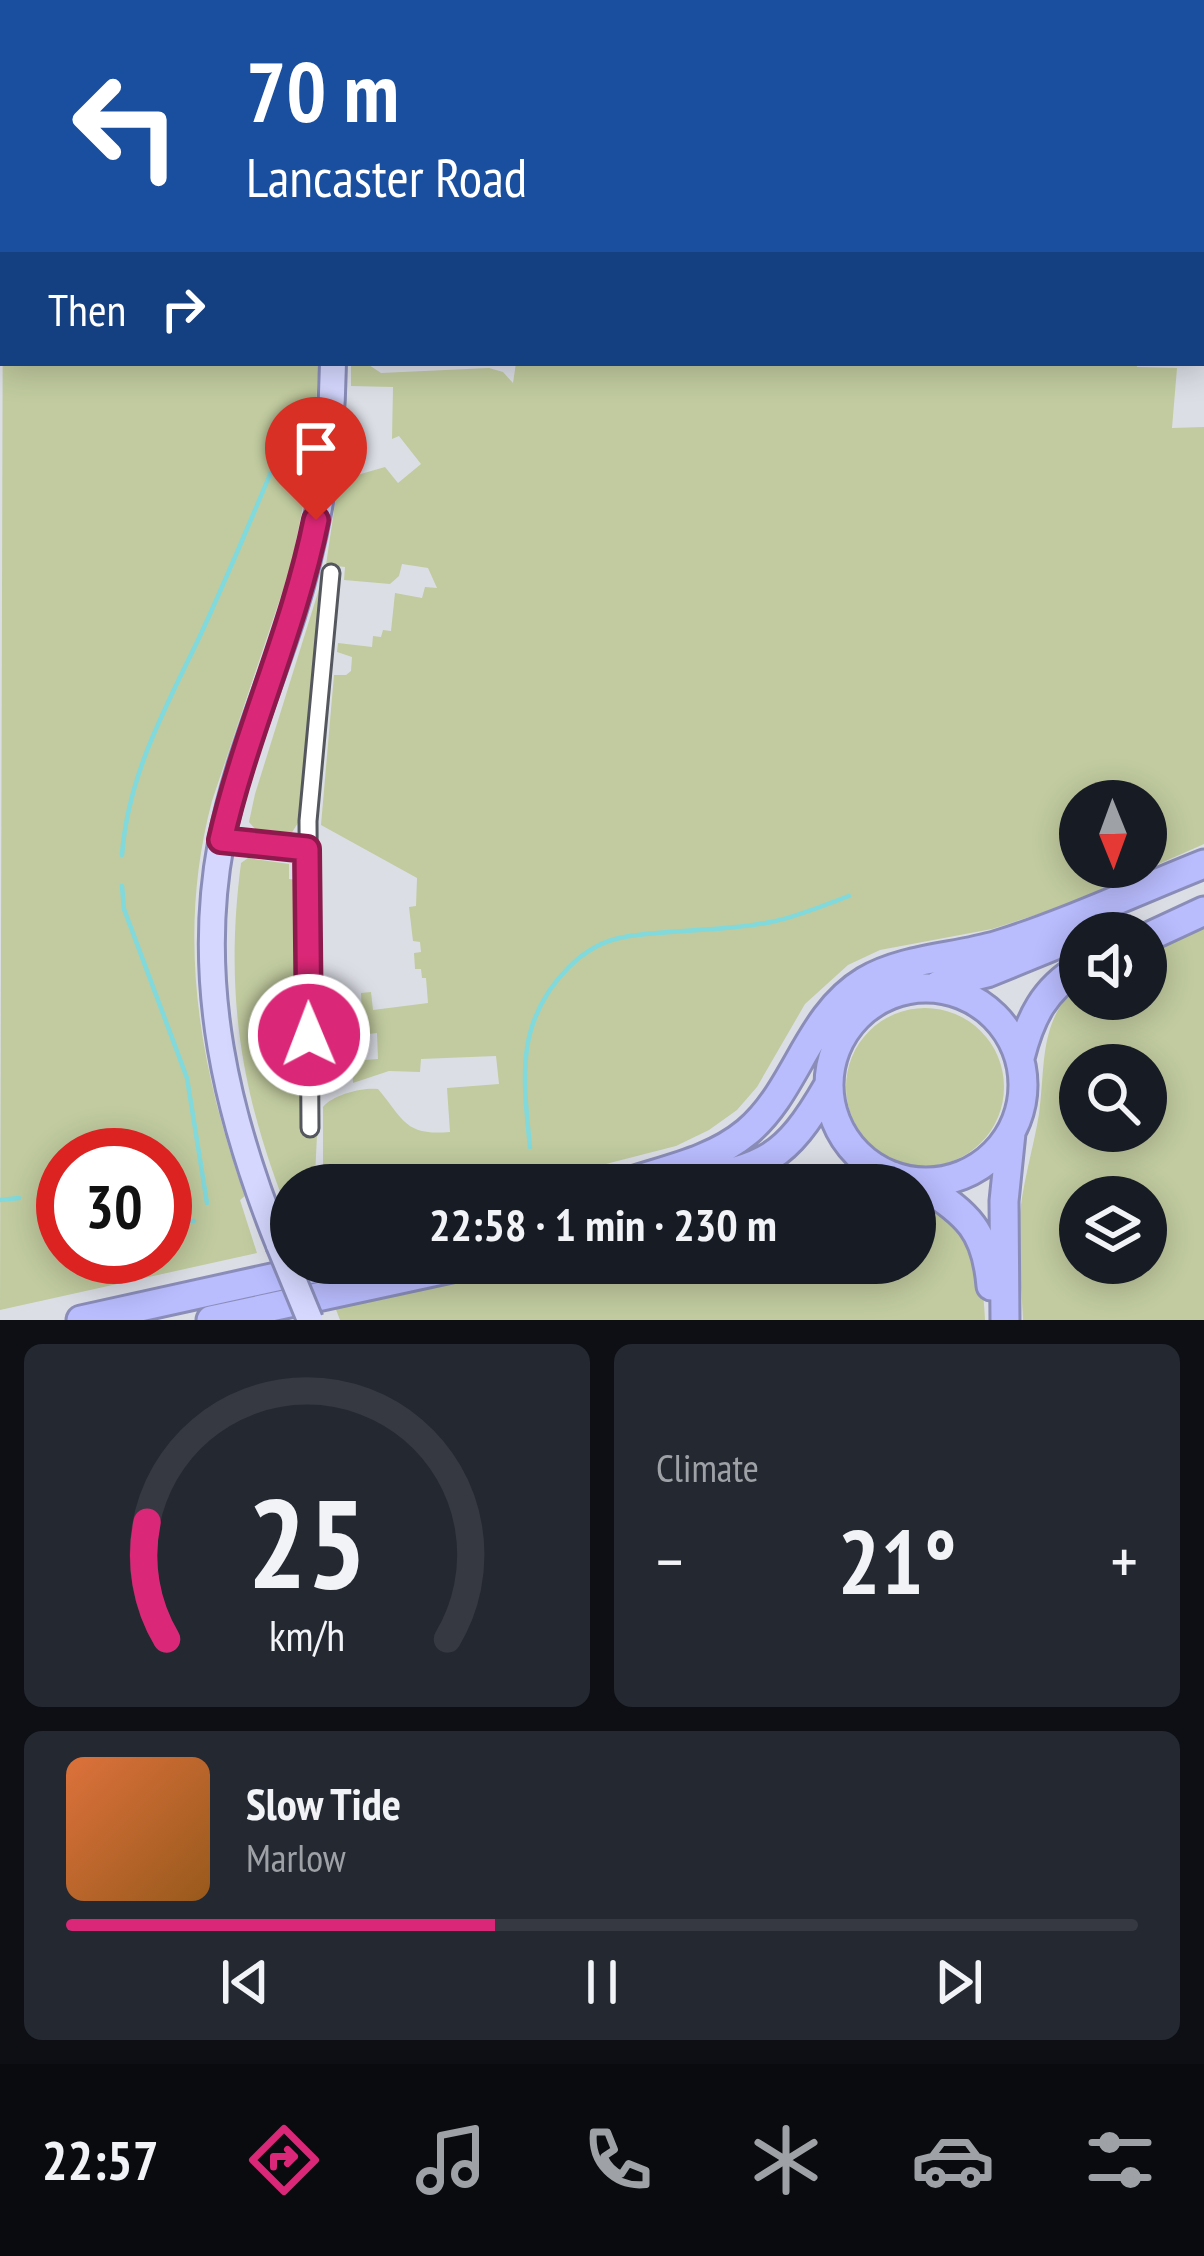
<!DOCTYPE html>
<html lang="en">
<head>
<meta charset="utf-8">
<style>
  body { margin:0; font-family:"PT Sans Narrow",sans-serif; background:#242831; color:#f1f3f6; height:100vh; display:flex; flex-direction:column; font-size:45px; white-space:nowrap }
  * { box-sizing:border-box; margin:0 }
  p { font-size:39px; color:#9ea1a6 }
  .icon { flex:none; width:66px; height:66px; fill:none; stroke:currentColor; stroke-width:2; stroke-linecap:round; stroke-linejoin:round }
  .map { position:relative; height:1320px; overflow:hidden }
  .drawer { display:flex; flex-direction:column; gap:24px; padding:24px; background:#0d0f14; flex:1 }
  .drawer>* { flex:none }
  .hud { position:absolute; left:0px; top:0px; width:1206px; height:366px; box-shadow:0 6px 30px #0003; background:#1a4fa0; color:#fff; overflow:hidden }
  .needle { width:78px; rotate:179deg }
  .buttons { position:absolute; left:1059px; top:780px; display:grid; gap:24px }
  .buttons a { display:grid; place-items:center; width:108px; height:108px; border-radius:50%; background:#171b24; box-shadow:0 6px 30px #0003; font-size:60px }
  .speed { position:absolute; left:36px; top:1128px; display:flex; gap:24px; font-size:60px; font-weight:700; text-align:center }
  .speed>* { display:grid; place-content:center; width:156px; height:156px; border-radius:50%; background:#171b24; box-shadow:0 6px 30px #0003; line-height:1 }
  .speed .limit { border:18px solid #d22; background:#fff; color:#111 }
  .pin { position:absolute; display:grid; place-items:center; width:102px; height:102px; color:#fff; margin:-123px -51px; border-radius:50% 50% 50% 0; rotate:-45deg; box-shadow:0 0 12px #0007 }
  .pin .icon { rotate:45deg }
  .me { position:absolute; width:132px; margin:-66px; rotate:359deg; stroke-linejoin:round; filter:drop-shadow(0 0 9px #0008) }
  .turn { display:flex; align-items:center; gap:42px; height:252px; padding:0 48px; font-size:54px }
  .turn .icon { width:156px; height:156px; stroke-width:2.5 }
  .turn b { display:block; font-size:84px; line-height:102px }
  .then { display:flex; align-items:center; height:114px; padding:0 48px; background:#0003; gap:24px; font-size:45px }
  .big { font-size:90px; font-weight:700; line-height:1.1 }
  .drawer .widget { flex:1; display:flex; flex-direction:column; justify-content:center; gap:18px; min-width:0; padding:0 42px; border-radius:18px; background:#242831 }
  .drawer .dial { align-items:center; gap:0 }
  .dial svg { height:312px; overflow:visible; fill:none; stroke:#363941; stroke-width:7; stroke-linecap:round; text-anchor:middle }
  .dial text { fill:#f1f3f6; stroke:none }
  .song { display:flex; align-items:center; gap:36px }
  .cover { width:144px; height:144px; border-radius:18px; background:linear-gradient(135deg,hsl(20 70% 55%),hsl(30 70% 35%)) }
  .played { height:12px; border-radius:6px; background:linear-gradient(90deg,#db2777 40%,#363941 40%) }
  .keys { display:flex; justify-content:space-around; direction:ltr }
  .heat { display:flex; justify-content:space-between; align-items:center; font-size:66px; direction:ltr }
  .drawer .tiles { flex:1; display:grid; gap:24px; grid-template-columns:1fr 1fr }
  .widget:last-child { grid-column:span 2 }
  .trip { position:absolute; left:270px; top:1164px; width:666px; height:120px; border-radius:60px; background:#171b24; box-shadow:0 6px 30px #0003; font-weight:700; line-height:120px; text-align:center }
  .menu { display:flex; height:192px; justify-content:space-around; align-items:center; background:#090b0e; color:#9ea1a6 }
  .menu .icon { width:84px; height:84px }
  .menu .selected { color:#db2777 }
  .menu b { font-size:54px; color:#f1f3f6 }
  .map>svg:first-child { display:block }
</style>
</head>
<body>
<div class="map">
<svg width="1204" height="1320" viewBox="0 0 1204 1320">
  <rect width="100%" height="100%" fill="#dcdee6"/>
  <!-- green -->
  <path fill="#c1cb9f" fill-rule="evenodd" d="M 3,239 L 3,363 L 319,363 L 311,466 L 291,566 L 212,801 C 176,936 199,1067 245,1196 L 240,1200 L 257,1253 L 0,1310 ZM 165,1155 L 165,1257 L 63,1257 L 63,1155 Z
    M 351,363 L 366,363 L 381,373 L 489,368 L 503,372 L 513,383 L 516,363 L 1136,363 L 1137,367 L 1177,368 L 1172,428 L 1204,427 L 1204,844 L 1064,906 L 992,929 L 880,950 L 848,965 L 805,1004 L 757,1087 L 737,1110 L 709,1130 L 676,1146 L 524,1185 L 330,1185 L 323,1164 L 323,1107 C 332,1095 363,1087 378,1089 C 404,1120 405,1136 450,1132 L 447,1088 L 499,1084 L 496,1056 L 421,1059 L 420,1072 L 389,1071 L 353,1083 L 352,1061 L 378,1059 L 377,1033 L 345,1037 L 344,1018 L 362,1016 L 361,993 L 371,992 L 373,1010 L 428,1003 L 426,978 L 422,978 L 421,969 L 415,969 L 414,953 L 421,952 L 420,942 L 413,941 L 409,907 L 416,906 L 417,878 L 321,825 L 334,675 L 346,675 L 351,671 L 352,657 L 337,652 L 338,643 L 372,647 L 373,636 L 381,637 L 383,630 L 391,631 L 395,593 L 422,598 L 425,587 L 437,588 L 428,568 L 402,564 L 399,576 L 390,584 L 344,580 L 345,567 L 326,565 L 338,483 L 346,484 L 347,478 L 385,467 L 398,483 L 421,464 L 399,436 L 392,439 L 393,387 L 351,386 ZM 1080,801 L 1146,801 L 1146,867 L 1080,867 Z
    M 320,586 L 324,587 L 301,818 L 291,834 L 255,829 L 249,822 L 255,794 Z
    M 248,858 L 289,864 L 289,879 L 300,880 L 302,1016 L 295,1025 L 263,1028 L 264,1043 L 293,1042 L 301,1049 L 302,1135 L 317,1135 L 315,1177 L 322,1185 L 291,1185 L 291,1220 C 241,1096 224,996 241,863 Z
    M 1204,922 L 1204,1320 L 1023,1320 C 1022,1289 1017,1256 1019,1225 C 1021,1187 1033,1151 1039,1114 C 1046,1063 1038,1021 1080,983 L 1080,999 L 1146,999 L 1146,949 ZM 1080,1065 L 1146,1065 L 1146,1131 L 1080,1131 ZM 1080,1197 L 1146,1197 L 1146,1263 L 1080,1263 Z
    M846 1087a79 79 0 1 1 158 0a79 79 0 1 1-158 0Z
    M 915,1202 C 971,1218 983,1268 985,1320 L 340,1320 L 335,1307 L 524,1263 L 915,1263 Z"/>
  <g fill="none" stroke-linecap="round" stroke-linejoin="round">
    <!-- stream -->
    <path stroke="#81d9db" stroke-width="4.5" d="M 122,855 C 128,775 165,709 199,638 C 226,580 251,520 276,460
      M 122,886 L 124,909 L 187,1078 L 207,1203
      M 530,1147 C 523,1077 515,1021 569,967 C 585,951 602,941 624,937 C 672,929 723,932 771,922 C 797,917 824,905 849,896
      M 0,1200 L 19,1198
      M 50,1201 L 63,1202
      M 165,1217 L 194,1221"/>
    <defs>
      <path id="street" d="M 245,3 L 257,0
        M 0,68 L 3,67
        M 221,840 L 307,849
        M 277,1036 L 309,1035
        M 310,1128 L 308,821 L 331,573"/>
      <path id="primary" d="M 336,0 L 336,3
        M 279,1245 C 227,1116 195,983 221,843 C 235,765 268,691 292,616 C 318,534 332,449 333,363"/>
      <path id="highway" d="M 1146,938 L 1204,911
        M 938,985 L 987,973 L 1080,935
        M829 1085a97 97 0 1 1 194 0a97 97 0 1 1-194 0Z
        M 1020,1058 C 1030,1018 1044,989 1080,968
        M 919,1182 C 965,1214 986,1226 991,1286
        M 620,1185 C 663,1170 711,1162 747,1132 C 797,1090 807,1016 865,981 C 904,958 955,958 998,945 C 1068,923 1136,891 1204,864
        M 676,1185 C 762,1166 782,1166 828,1086
        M 809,1185 L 893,1176
        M 81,1320 L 340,1263
        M 211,1320 L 474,1263
        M 1005,1320 L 1004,1201 L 1011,1133"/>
    </defs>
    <!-- street casing -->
    <use href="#street" stroke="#55575e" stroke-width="21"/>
    <!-- primary casing -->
    <use href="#primary" stroke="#8a8db8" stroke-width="30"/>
    <!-- highway casing -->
    <use href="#highway" stroke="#8a8db8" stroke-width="33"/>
    <!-- street -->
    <use href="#street" stroke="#fff" stroke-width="15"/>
    <!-- primary -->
    <use href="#primary" stroke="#d5d7fe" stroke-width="24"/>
    <!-- highway -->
    <use href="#highway" stroke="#b9bcfd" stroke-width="27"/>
    <defs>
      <path id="primary-bridge" d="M 279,1245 L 310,1320"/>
    </defs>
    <!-- primary-bridge casing -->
    <use href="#primary-bridge" stroke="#8a8db8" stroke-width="30" stroke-linecap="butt"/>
    <!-- primary-bridge -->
    <use href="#primary-bridge" stroke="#d5d7fe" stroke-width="24"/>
  </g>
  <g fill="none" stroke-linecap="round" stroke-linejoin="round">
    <defs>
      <path id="route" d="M 309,1035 L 307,849 L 221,840 C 246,731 294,630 316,520"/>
    </defs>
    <!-- route casing -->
    <use href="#route" stroke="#8e194d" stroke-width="30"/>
    <!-- route -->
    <use href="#route" stroke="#db2777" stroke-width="21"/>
  </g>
</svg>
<div class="buttons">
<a><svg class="needle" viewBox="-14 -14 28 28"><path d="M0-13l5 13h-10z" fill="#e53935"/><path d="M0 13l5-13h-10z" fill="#9ea1a6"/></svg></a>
<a><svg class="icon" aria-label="sound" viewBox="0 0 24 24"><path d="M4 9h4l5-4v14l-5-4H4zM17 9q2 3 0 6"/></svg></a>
<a><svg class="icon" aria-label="search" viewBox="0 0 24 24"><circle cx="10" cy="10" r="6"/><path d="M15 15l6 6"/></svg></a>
<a><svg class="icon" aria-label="layers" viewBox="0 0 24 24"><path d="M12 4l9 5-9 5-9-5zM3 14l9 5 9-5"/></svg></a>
</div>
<div class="speed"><div class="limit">30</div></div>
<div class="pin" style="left:316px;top:520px;background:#d93025"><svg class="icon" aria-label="arrive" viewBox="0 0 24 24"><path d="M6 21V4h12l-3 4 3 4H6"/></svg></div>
<svg class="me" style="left:309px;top:1035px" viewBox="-20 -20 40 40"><circle r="17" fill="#db2777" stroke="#fff" stroke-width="3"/><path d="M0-11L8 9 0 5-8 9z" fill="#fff"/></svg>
<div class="trip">22:58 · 1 min · 230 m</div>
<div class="hud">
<div class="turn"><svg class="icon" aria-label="left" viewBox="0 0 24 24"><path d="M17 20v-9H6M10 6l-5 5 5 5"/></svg><div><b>70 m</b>Lancaster Road</div></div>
<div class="then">Then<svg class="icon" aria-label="right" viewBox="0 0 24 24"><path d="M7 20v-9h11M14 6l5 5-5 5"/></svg></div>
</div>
</div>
<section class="drawer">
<div class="tiles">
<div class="widget dial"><svg viewBox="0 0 100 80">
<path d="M14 69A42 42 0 1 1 86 69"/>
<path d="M14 69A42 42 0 0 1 9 39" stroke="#db2777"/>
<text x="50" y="56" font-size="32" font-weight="700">25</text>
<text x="50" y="72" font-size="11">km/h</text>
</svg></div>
<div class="widget"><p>Climate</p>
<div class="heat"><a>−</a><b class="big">21°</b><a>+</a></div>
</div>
<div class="widget">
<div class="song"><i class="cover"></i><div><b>Slow Tide</b><p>Marlow</p></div></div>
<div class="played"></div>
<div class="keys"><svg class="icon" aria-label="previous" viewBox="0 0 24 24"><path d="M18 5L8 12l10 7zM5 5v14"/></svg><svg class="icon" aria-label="pause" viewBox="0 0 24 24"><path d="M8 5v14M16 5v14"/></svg><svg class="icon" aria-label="next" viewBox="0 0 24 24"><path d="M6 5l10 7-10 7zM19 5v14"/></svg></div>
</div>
</div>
</section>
<nav class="menu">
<b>22:57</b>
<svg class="icon selected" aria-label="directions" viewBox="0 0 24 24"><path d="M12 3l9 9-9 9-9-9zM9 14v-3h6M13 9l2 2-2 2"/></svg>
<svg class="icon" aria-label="music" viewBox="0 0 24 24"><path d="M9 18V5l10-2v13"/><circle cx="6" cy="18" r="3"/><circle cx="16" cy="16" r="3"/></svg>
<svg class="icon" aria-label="phone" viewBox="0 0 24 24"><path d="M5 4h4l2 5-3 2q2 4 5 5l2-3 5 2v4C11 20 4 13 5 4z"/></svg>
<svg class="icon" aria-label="climate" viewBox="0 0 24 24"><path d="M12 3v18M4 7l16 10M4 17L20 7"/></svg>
<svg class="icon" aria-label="car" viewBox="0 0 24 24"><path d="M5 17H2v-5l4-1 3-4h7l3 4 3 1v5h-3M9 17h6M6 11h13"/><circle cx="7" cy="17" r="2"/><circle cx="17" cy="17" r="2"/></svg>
<svg class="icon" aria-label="filters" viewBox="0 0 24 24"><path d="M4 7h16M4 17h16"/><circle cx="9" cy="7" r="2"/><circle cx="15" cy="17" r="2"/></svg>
</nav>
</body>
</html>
